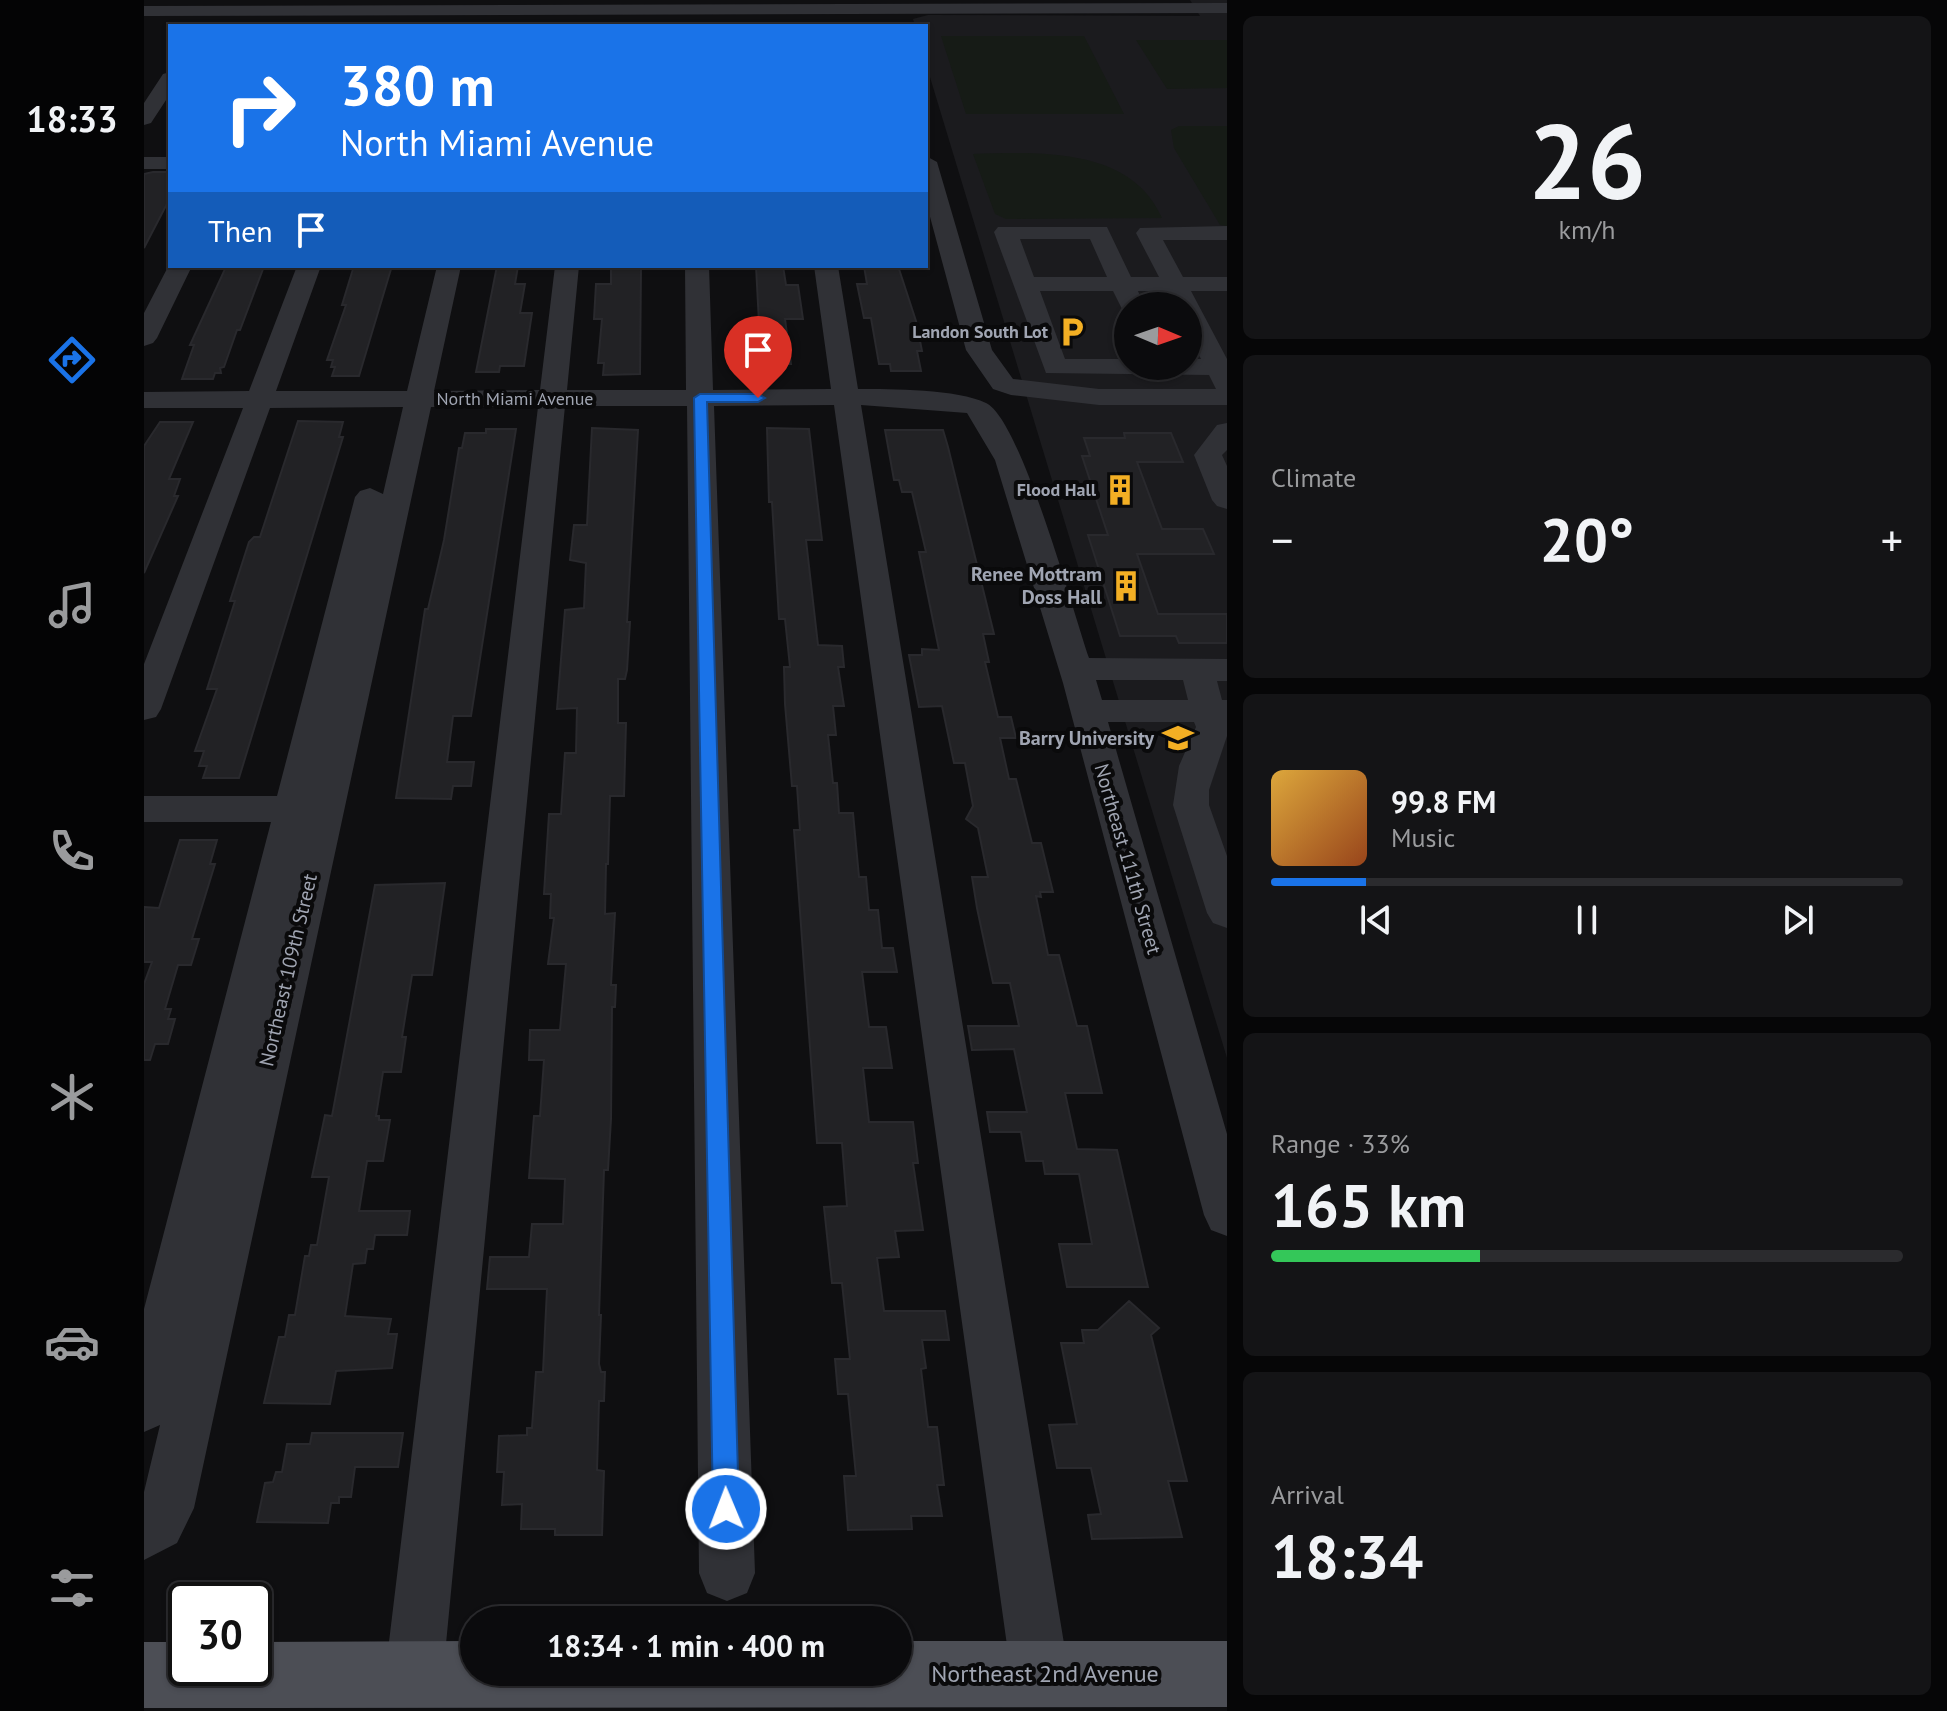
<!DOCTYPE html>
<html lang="en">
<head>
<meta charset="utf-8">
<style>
  body { margin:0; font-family:"PT Sans",sans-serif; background:#141416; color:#f1f3f6; height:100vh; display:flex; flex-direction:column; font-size:30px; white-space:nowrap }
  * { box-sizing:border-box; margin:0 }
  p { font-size:26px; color:#9a9b9d }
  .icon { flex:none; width:44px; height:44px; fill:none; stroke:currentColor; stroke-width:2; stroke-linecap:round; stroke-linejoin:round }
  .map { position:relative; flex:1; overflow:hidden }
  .sheet { display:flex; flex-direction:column; gap:16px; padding:16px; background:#060607; width:720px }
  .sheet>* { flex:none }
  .hud { position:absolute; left:24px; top:24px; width:760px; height:244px; border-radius:0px; box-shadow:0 2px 6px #0004,0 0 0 2px #2b2b2e; background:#1a73e8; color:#fff; overflow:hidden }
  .needle { width:52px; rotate:92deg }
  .controls { position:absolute; left:970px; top:292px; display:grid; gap:16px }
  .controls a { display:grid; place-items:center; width:88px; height:88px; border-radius:50%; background:#0b0b0d; box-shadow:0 2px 6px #0004,0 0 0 2px #2b2b2e; font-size:40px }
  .speed { position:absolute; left:24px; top:1582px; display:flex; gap:16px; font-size:40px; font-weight:700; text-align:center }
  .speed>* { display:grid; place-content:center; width:104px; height:104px; border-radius:50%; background:#0b0b0d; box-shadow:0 2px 6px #0004,0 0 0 2px #2b2b2e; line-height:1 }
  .speed .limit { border:4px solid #111; border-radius:12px; background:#fff; color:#111 }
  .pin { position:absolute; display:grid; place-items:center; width:68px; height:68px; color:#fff; margin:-82px -34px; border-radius:50% 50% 50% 0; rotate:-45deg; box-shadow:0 0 8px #0007 }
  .pin .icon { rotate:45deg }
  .me { position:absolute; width:88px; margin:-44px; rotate:359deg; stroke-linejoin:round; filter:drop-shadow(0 0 6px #0008) }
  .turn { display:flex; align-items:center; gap:28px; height:168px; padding:0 40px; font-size:36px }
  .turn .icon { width:104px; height:104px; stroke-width:2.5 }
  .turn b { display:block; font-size:56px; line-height:68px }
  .then { display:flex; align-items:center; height:76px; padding:0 40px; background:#0003; gap:16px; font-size:30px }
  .big { font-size:60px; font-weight:800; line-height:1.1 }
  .sheet .tile { flex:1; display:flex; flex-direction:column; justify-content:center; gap:12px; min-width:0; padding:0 28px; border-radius:12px; background:#141416 }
  .sheet .dial { align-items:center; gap:0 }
  .dial b { font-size:104px; line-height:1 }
  .song { display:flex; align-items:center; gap:24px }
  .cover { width:96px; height:96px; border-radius:12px; background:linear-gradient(135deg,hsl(40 70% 55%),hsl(20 70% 35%)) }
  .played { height:8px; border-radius:4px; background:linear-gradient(90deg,#1a73e8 15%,#2b2b2e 15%) }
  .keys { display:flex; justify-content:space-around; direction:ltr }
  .heat { display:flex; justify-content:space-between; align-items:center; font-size:44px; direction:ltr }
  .charge { height:12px; border-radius:6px; background:linear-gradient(90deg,#34c759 33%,#2b2b2e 0) }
  .trip { position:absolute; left:316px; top:1606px; width:452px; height:80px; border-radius:40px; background:#0b0b0d; box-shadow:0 2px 6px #0004,0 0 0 2px #2b2b2e; font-weight:800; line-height:80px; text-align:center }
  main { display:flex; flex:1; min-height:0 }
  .tabs { display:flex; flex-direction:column; width:144px; justify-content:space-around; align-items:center; background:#040405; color:#9a9b9d }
  .tabs .icon { width:56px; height:56px }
  .tabs .on { color:#1a73e8 }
  .tabs b { font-size:36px; color:#f1f3f6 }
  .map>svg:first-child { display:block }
</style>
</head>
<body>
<main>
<nav class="tabs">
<b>18:33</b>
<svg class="icon on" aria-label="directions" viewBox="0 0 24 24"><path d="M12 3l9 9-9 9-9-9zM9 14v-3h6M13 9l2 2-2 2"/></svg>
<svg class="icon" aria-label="music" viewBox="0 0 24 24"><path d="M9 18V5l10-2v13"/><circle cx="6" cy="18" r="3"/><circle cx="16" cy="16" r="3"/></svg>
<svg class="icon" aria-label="phone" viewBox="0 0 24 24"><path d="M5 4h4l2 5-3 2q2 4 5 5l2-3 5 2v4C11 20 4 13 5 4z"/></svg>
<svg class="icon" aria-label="climate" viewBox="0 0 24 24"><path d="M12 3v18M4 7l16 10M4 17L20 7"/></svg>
<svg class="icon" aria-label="car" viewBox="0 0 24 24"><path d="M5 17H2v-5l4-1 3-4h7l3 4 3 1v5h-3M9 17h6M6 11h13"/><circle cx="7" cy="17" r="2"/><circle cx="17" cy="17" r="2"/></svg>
<svg class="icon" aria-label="filters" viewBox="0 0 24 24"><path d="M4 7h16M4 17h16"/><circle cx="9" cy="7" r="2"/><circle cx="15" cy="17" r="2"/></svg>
</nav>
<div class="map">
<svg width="1083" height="1711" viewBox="0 0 1083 1711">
  <rect width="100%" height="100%" fill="#0f0f11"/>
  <!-- built -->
  <path fill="#1b1b1e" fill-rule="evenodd" d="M 1046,0 L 1083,0 L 1083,1058 L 782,64 L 782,26 L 771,26 L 769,19 L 784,15 L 1056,16 ZM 984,306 L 1044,306 L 1044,366 L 984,366 Z"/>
  <!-- green -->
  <path fill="#161b16" d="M 797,36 L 940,36 L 980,114 L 822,114 Z
    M 992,40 L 1083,40 L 1083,88 L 1023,89 Z
    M 1035,126 L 1083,126 L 1083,226 L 1076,225 L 1030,148 L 1027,130 Z
    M 829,154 C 895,152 987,147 1018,218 L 862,219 L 851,214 Z"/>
  <!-- building -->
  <path fill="#222225" stroke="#29292d" stroke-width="2" d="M 9,172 L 26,172 L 26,198 L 0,248 L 0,174 Z
    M 353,266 L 374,266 L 371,284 L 381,284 L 376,313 L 388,313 L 380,366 L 356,366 L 355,372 L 332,372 Z
    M 467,266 L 497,266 L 496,374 L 459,375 L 460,363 L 454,363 L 458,319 L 450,319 L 452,284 L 467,284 Z
    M 612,266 L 639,266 L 642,285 L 654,285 L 659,319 L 641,319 L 647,364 L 621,364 L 620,360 L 617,361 Z
    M 720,266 L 754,266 L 772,321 L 778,351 L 773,351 L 777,371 L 747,371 L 746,364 L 735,364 L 727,318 L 720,318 L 713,284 L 723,284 Z
    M 81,269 L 119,269 L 96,330 L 93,330 L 80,367 L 76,368 L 77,373 L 71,373 L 69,379 L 38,379 L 50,345 L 46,345 Z
    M 209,269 L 247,269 L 215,376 L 188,376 L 191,367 L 187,367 L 189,360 L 183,360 L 202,305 L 198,305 Z
    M 154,421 L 199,422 L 195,437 L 199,437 L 95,778 L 59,778 L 63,766 L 55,766 L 60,751 L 51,751 L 73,689 L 63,689 L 91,601 L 86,601 L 105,542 L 110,537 L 116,537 Z
    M 16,422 L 49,422 L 25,479 L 36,479 L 30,496 L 34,496 L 0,573 L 0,446 Z
    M 448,428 L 494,430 L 483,622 L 486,622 L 483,670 L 481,679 L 474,679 L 474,723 L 482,723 L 480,796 L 466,796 L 464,864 L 462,864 L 461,914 L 471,913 L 467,985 L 472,985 L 471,1007 L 468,1007 L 467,1119 L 464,1170 L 460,1170 L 455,1315 L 457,1315 L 455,1364 L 457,1372 L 461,1372 L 460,1401 L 455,1401 L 453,1470 L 460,1471 L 458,1535 L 411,1535 L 411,1529 L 377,1529 L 378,1504 L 358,1505 L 360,1472 L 353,1472 L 355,1436 L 383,1435 L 383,1428 L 388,1428 L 392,1372 L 399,1372 L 403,1289 L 343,1289 L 346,1257 L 385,1257 L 388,1224 L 419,1224 L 421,1179 L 385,1178 L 390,1116 L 396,1116 L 400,1060 L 385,1060 L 386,1030 L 416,1030 L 422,964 L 404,964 L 410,918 L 406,918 L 407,894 L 400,894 L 405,814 L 417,814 L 421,753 L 432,753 L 433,708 L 413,709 L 421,610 L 440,608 L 442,563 L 426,560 L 430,525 L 443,525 Z
    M 623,428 L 665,429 L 678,540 L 662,540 L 674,645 L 698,646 L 700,667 L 694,667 L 700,706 L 689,706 L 692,735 L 684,735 L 689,783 L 693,783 L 695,813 L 709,813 L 715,877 L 722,877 L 725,910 L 734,910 L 738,948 L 749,948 L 753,972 L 718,972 L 725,1027 L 742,1027 L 748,1068 L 719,1068 L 725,1122 L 769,1122 L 774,1163 L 769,1163 L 779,1230 L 751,1231 L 755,1257 L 733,1258 L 740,1311 L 801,1311 L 805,1340 L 778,1340 L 782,1368 L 777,1369 L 784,1427 L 793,1427 L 800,1485 L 793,1485 L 798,1516 L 767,1516 L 768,1529 L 704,1530 L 700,1476 L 712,1476 L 704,1394 L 694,1394 L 691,1359 L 706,1359 L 698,1283 L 688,1283 L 680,1207 L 703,1206 L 698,1143 L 673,1143 L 650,830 L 656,830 L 653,786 L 648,786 L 641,704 L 640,667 L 646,667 L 641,619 L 635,619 L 628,502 L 625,502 Z
    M 342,429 L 372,429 L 327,716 L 309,716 L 303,762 L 330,762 L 327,786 L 309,786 L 307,799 L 252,798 L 281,609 L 284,609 L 300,540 L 315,448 L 318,448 L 321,433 L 342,433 Z
    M 741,430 L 799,430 L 804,447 L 850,634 L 839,634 L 845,662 L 841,662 L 854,717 L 867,717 L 872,738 L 856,738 L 865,779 L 872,779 L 888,843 L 897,843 L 909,892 L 896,892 L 897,897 L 892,896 L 904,955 L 915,955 L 933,1026 L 943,1026 L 958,1093 L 921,1093 L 933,1149 L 973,1150 L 1004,1287 L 923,1287 L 915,1244 L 948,1244 L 935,1174 L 901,1174 L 899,1161 L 882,1161 L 877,1132 L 846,1132 L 843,1112 L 883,1112 L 870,1049 L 828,1050 L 824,1026 L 875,1026 L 866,983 L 849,983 L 833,908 L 828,877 L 844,877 L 834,828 L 822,819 L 829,806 L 821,763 L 810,763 L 798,706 L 775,707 L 765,655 L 778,655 L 778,649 L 795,650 L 775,552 L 782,552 L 768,492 L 758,492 L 755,480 L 750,480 Z
    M 980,433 L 1027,433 L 1039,462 L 993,462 L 1018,529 L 1059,529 L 1070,554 L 993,554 L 1014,614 L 1083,614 L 1083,643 L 1035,643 L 1032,636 L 976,636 L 944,535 L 964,535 L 938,456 L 946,456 L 940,438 L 981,438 Z
    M 36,840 L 73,840 L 66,864 L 71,864 L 48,939 L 55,939 L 47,965 L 34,965 L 21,1009 L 27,1009 L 24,1019 L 31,1019 L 24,1044 L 11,1044 L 6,1060 L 0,1060 L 0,984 L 8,962 L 0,962 L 0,907 L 15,908 Z
    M 301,883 L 288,975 L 268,975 L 258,1037 L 262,1037 L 257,1072 L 239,1072 L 232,1116 L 235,1116 L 235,1120 L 246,1120 L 239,1161 L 223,1161 L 215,1211 L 266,1211 L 263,1235 L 231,1235 L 229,1249 L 223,1249 L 221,1263 L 209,1264 L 201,1316 L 247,1319 L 244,1334 L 253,1334 L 248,1368 L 192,1371 L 186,1404 L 120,1403 L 135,1337 L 141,1337 L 145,1315 L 151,1315 L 161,1256 L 165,1256 L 167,1245 L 173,1245 L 185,1177 L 168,1177 L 181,1115 L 188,1116 L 231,885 Z
    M 985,1301 L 1015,1328 L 1007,1335 L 1043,1481 L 1024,1481 L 1038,1537 L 948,1539 L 944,1515 L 957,1514 L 947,1468 L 913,1468 L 905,1425 L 933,1424 L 917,1343 L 940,1343 L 938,1330 L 954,1330 Z
    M 168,1433 L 259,1433 L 254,1467 L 211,1467 L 207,1497 L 195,1497 L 195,1503 L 187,1503 L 184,1523 L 113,1522 L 121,1483 L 129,1482 L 132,1472 L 138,1472 L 143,1444 L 166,1444 Z"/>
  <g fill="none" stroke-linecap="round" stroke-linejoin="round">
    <!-- minor -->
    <path fill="#303136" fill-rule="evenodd" d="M 1083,3 L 1083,13 L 0,16 L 0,6 Z
      M 26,72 L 26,94 L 7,123 L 0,125 L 0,103 L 19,74 Z
      M 782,156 L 793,162 L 848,350 L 869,379 L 955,389 L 1072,389 L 1065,375 L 902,373 L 850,232 L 854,227 L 963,227 L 987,277 L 1015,277 L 992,233 L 996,228 L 1083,226 L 1083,240 L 1019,240 L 1039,277 L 1083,277 L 1083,291 L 1047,291 L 1083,359 L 1083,405 L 955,405 L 867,395 L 849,389 L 822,350 L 782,202 ZM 876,239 L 946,239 L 963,277 L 890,277 ZM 896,291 L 969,291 L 979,311 L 984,312 L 984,306 L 1000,306 L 994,291 L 1023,291 L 1031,306 L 1044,306 L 1044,335 L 1057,359 L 1044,359 L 1044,366 L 984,366 L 984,359 L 921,359 Z
      M 0,157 L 26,157 L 26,169 L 0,169 Z
      M 26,263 L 26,266 L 48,266 L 13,338 L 9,343 L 0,346 L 0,313 Z
      M 153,266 L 177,266 L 132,391 L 263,391 L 293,266 L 317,266 L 290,391 L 396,390 L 411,266 L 435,266 L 423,390 L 542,390 L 541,266 L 565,266 L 569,390 L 687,389 L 670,266 L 694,266 L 714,389 C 747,389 814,389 842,403 C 877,419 930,615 945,658 L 1083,659 L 1083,681 L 1073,681 L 1078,700 L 1083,700 L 1083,736 L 1065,790 L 1065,805 L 1083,856 L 1083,928 L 1069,923 L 1063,913 L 1029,805 L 1035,766 L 1052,727 L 1050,722 L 964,722 L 1083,1134 L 1083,1236 L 1067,1230 L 1060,1215 L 919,683 L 851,460 L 823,413 L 717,405 L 925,1674 L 916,1694 L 896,1703 L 876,1694 L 867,1674 L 690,405 L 570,406 L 611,1573 L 603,1593 L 583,1601 L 563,1593 L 555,1573 L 543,406 L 421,406 L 299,1675 L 290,1695 L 270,1704 L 250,1695 L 241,1675 L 394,407 L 287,407 L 50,1508 L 33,1543 L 0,1560 L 0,1492 L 16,1425 L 0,1432 L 0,1309 L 127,822 L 0,822 L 0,796 L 133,796 L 211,497 L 216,491 L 226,488 L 239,494 L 259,407 L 126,408 L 17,709 L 12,717 L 0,720 L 0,664 L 99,408 L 0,408 L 0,392 L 105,391 ZM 952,680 L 1039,680 L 1044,700 L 958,700 Z
      M 1083,423 L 1083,450 L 1078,455 L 1083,466 L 1083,509 L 1073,506 L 1068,500 L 1050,455 L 1073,425 Z"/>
    <!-- major -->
    <path fill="#4c4e55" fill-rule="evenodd" d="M 330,1641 L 330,1672 L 754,1672 L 754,1641 L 1083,1641 L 1083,1707 L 0,1708 L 0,1642 L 42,1642 L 42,1668 L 110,1668 L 110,1642 Z"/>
  </g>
  <!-- route -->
  <path fill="#1a73e8" stroke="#114b97" stroke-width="2" d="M 556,394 L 614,394 L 621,398 L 614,402 L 563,402 L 595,1509 L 591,1518 L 582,1522 L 573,1518 L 569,1509 L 550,398 Z"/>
  <!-- icons -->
  <defs>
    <symbol id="parking-bare" viewBox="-9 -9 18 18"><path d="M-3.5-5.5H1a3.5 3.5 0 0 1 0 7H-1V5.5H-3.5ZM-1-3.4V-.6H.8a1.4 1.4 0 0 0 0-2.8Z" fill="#f3af24" stroke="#0a0a0b" stroke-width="2.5" paint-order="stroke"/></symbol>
    <symbol id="building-bare" viewBox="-9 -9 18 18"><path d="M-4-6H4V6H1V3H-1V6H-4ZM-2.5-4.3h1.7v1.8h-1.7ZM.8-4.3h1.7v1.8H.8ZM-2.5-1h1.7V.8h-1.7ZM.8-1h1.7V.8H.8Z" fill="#f3af24" stroke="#0a0a0b" stroke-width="2.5" paint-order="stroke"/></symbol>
    <symbol id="university-bare" viewBox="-9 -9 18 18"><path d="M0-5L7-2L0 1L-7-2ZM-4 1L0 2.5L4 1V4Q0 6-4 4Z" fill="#f3af24" stroke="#0a0a0b" stroke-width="2.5" paint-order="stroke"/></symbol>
  </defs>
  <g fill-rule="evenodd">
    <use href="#parking-bare" x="906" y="310" width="44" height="44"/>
    <use href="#building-bare" x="954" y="468" width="44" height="44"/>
    <use href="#building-bare" x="960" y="564" width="44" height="44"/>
    <use href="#university-bare" x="1012" y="716" width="44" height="44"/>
  </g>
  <g text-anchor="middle" stroke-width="8" stroke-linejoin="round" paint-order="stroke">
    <!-- far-poi labels -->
    <g font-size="18" font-weight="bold" fill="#a0a5b2" stroke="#0a0a0b" text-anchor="end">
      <text x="904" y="338">Landon South Lot</text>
      <text x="952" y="496">Flood Hall</text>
    </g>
    <!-- far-street labels -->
    <g font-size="18" fill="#a0a5b2" stroke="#0a0a0b">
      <text x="371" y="405">North Miami Avenue</text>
    </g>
    <!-- poi labels -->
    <g font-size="20" font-weight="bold" fill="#a0a5b2" stroke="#0a0a0b" text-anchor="end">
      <text x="958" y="581">Renee Mottram<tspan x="958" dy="23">Doss Hall</tspan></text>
      <text x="1010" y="745">Barry University</text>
    </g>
    <!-- street labels -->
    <g font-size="20" fill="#a0a5b2" stroke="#0a0a0b">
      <text transform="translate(984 859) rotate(74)" y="7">Northeast 111th Street</text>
      <text transform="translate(144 970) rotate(-77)" y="7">Northeast 109th Street</text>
    </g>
    <!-- near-street labels -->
    <g font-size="24" fill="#a0a5b2" stroke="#0a0a0b">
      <text x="901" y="1682">Northeast 2nd Avenue</text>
    </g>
  </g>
</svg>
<div class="controls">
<a><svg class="needle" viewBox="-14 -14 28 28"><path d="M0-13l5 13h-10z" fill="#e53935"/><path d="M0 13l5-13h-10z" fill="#9a9b9d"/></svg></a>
</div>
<div class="speed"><div class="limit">30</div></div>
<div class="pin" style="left:614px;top:398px;background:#d93025"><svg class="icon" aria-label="arrive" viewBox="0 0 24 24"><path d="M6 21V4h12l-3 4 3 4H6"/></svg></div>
<svg class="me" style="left:582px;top:1509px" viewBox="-20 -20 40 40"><circle r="17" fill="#1a73e8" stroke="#fff" stroke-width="3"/><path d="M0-11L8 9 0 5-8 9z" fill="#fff"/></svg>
<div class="trip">18:34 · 1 min · 400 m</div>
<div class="hud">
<div class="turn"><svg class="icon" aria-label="right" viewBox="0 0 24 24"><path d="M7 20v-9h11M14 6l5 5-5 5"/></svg><div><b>380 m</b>North Miami Avenue</div></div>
<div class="then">Then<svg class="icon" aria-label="arrive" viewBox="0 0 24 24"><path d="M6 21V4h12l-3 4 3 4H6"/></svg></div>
</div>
</div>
<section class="sheet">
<div class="tile dial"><b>26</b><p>km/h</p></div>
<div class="tile"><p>Climate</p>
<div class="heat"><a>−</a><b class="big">20°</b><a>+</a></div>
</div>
<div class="tile">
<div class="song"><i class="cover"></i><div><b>99.8 FM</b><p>Music</p></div></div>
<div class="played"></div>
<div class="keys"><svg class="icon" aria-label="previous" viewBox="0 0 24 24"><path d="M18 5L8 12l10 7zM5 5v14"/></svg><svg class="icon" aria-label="pause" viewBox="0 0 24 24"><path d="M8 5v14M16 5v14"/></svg><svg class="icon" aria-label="next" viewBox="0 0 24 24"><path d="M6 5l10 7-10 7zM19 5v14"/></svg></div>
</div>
<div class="tile"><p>Range · 33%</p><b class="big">165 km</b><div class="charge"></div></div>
<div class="tile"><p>Arrival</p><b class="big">18:34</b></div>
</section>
</main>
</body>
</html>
